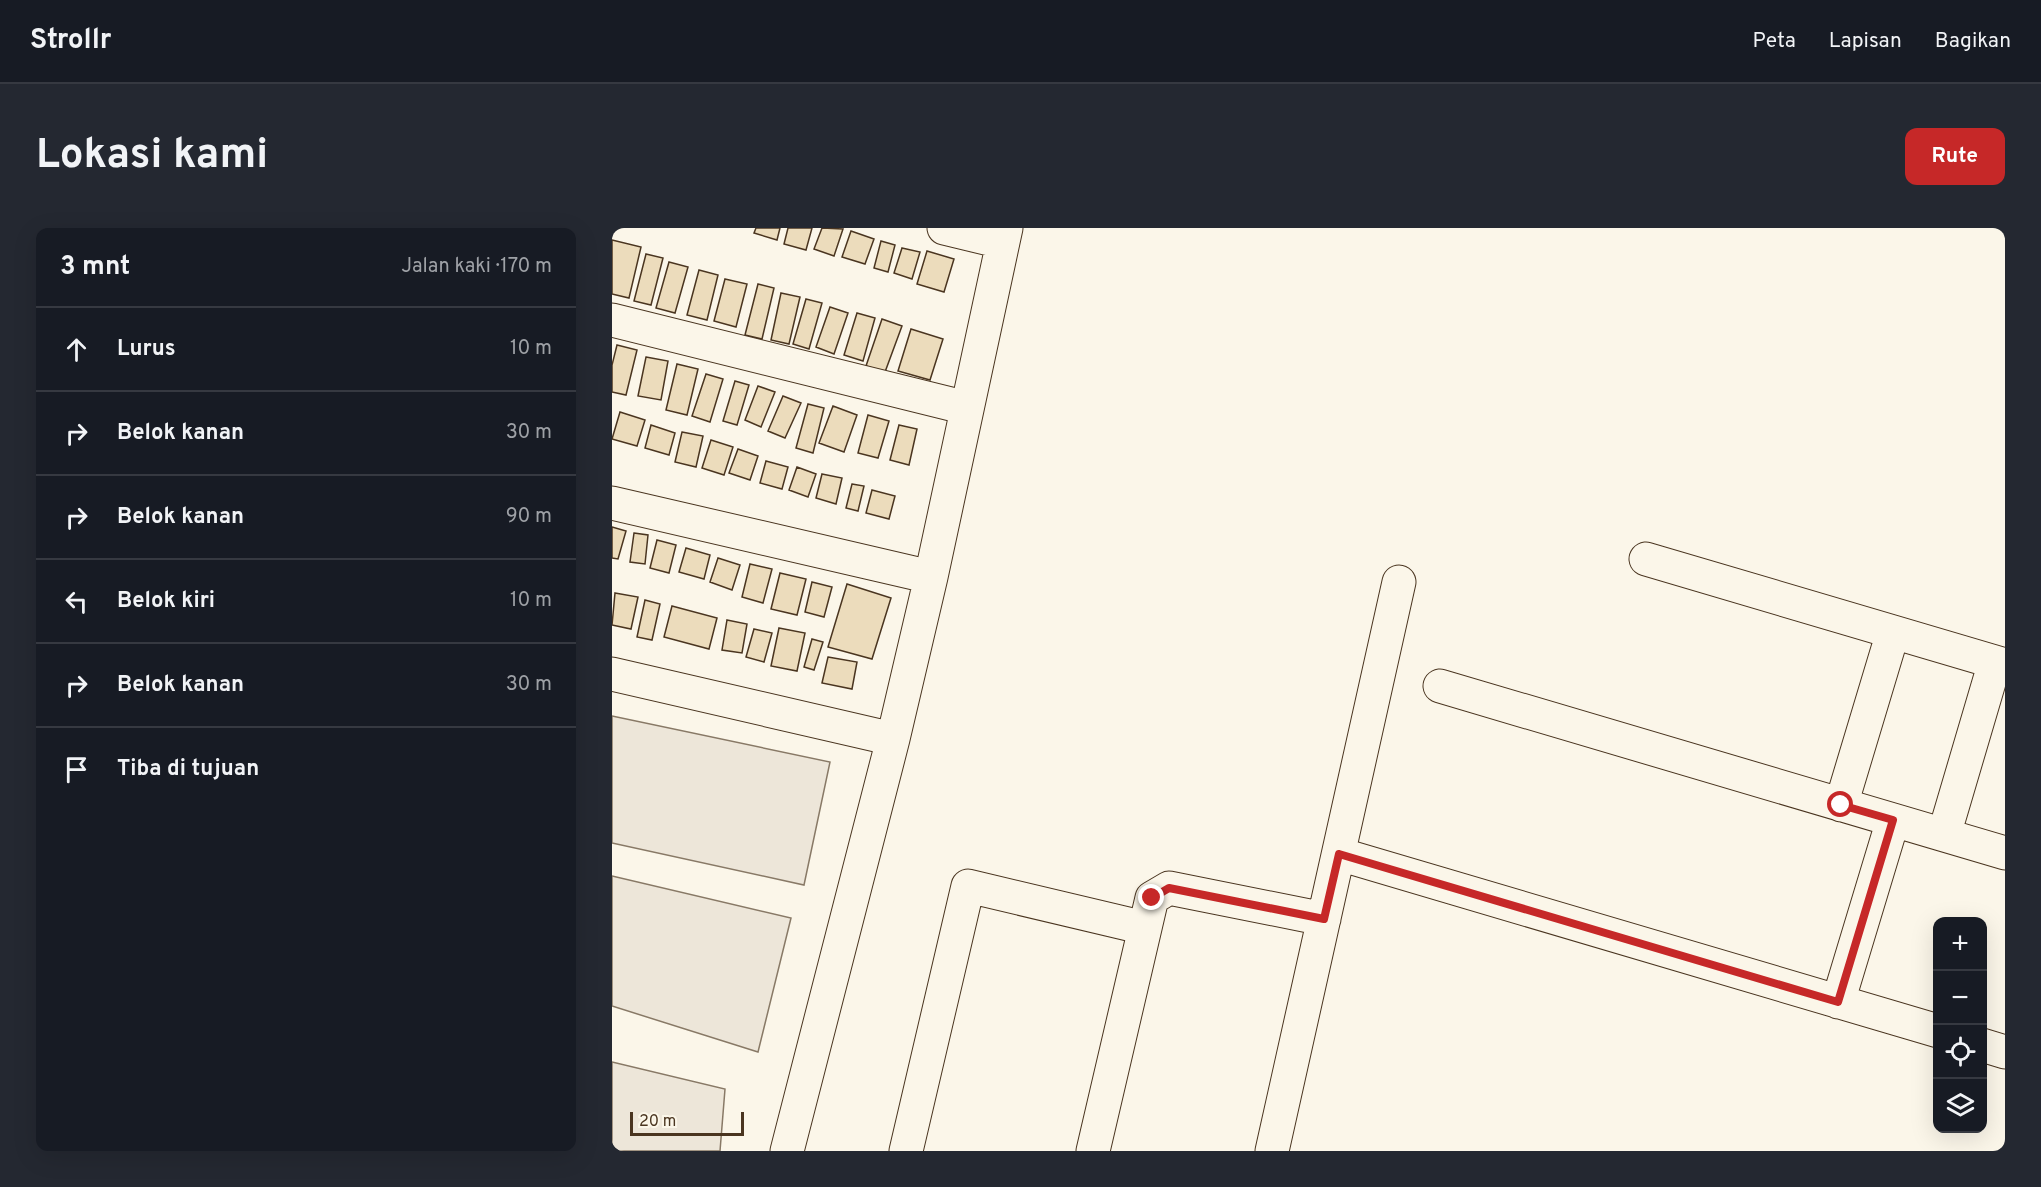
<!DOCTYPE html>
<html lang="id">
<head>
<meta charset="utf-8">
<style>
  :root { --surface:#171b24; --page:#242831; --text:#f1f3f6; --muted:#9ea1a6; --line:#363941; --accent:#c62828 }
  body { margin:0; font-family:Overpass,sans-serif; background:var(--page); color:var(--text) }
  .controls { position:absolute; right:18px; bottom:18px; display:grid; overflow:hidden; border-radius:12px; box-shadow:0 6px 24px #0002 }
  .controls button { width:54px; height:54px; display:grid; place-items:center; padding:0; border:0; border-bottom:2px solid var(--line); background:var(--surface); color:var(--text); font:30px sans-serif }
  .scale { position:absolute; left:18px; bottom:15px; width:114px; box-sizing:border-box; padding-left:6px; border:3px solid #4a3520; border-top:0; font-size:16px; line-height:21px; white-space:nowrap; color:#4a3520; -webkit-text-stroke:4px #fbf6e9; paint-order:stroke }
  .stop { position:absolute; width:18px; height:18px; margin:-14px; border:4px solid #c62828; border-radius:50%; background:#fff }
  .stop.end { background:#c62828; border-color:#fff; box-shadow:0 2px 6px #0008 }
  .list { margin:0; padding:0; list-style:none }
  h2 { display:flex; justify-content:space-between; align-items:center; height:78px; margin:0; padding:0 24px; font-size:26px }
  h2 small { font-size:20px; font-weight:400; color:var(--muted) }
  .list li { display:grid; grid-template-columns:39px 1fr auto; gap:18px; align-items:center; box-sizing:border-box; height:84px; padding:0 24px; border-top:2px solid var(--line) }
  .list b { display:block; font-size:22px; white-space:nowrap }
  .list em { font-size:20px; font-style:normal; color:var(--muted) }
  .icon { flex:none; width:33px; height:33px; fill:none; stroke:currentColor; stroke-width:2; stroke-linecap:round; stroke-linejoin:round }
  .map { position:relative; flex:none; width:1393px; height:923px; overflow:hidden; border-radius:12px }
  header { display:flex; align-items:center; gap:36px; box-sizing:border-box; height:84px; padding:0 30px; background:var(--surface); border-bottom:2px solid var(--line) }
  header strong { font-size:28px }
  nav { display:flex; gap:33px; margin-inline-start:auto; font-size:21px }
  .intro { display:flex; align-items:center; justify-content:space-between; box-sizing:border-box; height:144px; padding:0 36px }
  h1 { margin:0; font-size:42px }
  .button { padding:15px 27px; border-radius:12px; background:var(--accent); color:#fff; font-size:21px; font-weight:700 }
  main { display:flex; gap:36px; padding:0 36px }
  aside { flex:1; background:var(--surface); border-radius:12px; box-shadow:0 6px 24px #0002 }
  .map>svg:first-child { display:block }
  .green { fill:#ede6d9; stroke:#887966; stroke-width:1.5 }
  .building { fill:#ecdcbc; stroke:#4a3520; stroke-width:1.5 }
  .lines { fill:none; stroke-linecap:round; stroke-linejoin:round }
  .minor-casing { stroke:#4a3520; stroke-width:35 }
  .minor { stroke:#fbf6e9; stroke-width:33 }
  .route { stroke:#c62828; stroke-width:8 }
</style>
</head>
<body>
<header>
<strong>Strollr</strong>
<nav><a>Peta</a><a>Lapisan</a><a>Bagikan</a></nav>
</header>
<div class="intro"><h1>Lokasi kami</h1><a class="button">Rute</a></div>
<main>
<aside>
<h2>3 mnt<small>Jalan kaki · 170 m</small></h2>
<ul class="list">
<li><svg class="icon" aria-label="ahead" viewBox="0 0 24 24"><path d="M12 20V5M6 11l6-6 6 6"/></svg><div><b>Lurus</b></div><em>10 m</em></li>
<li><svg class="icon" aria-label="right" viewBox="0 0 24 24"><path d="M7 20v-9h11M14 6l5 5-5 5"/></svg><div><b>Belok kanan</b></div><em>30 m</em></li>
<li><svg class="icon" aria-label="right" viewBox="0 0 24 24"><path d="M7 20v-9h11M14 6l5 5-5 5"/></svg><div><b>Belok kanan</b></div><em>90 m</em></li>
<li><svg class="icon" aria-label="left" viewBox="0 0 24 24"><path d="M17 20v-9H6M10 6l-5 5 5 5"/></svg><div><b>Belok kiri</b></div><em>10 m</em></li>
<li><svg class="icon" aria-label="right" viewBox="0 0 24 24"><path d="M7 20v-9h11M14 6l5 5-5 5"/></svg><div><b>Belok kanan</b></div><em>30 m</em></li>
<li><svg class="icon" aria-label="arrive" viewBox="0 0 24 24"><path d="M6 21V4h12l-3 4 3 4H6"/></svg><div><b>Tiba di tujuan</b></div></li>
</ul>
</aside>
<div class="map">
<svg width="1393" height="923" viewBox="0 0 1393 923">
  <rect width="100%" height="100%" fill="#fbf6e9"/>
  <!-- green -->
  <path class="green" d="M 0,488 L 218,534 L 192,657 L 0,615 Z
    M 0,648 L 179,690 L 146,824 L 0,778 Z
    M 0,834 L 113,861 L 108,923 L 0,923 Z"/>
  <!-- building -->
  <path class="building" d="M 144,0 L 168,0 L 165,12 L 142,5 Z
    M 176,0 L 200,0 L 194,22 L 172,16 Z
    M 210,0 L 231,1 L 222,28 L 202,21 Z
    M 239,3 L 262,11 L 253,36 L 230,29 Z
    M 0,12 L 29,19 L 17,70 L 0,66 Z
    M 269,13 L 283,17 L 276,44 L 262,40 Z
    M 290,20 L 308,24 L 300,51 L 282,45 Z
    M 315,23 L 342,31 L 332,64 L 305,56 Z
    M 34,26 L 51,30 L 39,77 L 22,73 Z
    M 57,34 L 76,39 L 63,85 L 44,80 Z
    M 87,42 L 106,47 L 95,92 L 75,87 Z
    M 113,51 L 135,56 L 124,99 L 102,93 Z
    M 146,56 L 162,60 L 150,111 L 133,107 Z
    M 169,65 L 188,69 L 177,116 L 159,112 Z
    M 194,71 L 210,75 L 197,121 L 181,116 Z
    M 218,79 L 236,85 L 222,126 L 204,119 Z
    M 245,85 L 263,90 L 251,133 L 232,127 Z
    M 270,91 L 290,98 L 273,144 L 254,138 Z
    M 299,101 L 331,111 L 318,152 L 286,143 Z
    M 5,117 L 25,122 L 14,167 L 0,164 L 0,137 Z
    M 34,129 L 56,133 L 49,172 L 26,168 Z
    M 65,136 L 86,141 L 75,187 L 54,182 Z
    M 94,146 L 111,151 L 98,194 L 80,188 Z
    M 123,153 L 137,157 L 125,197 L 111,193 Z
    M 146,158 L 163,164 L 149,199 L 133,192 Z
    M 171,168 L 189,175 L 173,210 L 156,203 Z
    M 196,176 L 212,180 L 201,225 L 184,220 Z
    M 221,178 L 245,187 L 232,224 L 207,215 Z
    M 8,184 L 33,192 L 25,218 L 0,211 Z
    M 256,187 L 277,193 L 266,230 L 246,225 Z
    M 39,197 L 63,205 L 57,227 L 33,220 Z
    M 287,197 L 305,201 L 297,237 L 278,232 Z
    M 70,204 L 91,208 L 84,239 L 63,234 Z
    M 99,212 L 121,219 L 112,247 L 90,240 Z
    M 126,221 L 146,228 L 138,252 L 117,245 Z
    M 154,233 L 176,239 L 170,261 L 148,255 Z
    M 185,239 L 204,246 L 196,269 L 177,262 Z
    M 210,246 L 230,250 L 224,276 L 204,270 Z
    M 240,256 L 252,258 L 246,283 L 234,280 Z
    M 260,262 L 283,268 L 277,291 L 254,285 Z
    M 0,299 L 14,303 L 6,331 L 0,330 Z
    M 22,305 L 36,307 L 33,336 L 18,334 Z
    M 45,312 L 64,317 L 57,345 L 38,340 Z
    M 74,320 L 98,327 L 92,351 L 67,344 Z
    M 106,330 L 128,337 L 120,362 L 98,354 Z
    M 138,336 L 160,341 L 151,375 L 130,369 Z
    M 168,345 L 194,351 L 185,387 L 159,381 Z
    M 200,354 L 220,359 L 212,389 L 193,384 Z
    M 235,356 L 279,370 L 260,431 L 216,419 Z
    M 3,365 L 26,369 L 19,401 L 0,397 Z
    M 33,372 L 48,376 L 40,412 L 25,409 Z
    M 60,378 L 105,390 L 97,421 L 52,409 Z
    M 115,392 L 135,396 L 130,425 L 110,422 Z
    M 167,400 L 193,405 L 185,443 L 159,438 Z
    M 142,401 L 160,405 L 152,434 L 134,429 Z
    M 200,411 L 211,414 L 202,442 L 192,439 Z
    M 216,429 L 245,434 L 240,461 L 210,455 Z"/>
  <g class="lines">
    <!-- minor casing -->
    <g class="minor-casing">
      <path id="minor" d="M 332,0 L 390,14
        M 0,92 L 355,180
        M 0,275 L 319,349
        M 1034,331 L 1393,437
        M 0,446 L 281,511
        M 828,458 L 1393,625
        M 1229,577 L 1281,404
        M 1332,607 L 1383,434
        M 727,626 L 1326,803
        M 1226,774 L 1281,592
        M 1370,817 L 1393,824
        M 175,923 L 281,511 L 319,349 L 394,0
        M 294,923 L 356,658 L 533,700
        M 481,923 L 540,670 L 557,660 L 712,691
        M 660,923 L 787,354"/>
    </g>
    <!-- minor -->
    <use href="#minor" class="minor"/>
  </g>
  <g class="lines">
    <!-- route -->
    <path class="route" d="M 540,670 L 557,660 L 712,691 L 727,626 L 1226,774 L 1281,592 L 1229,577"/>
  </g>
</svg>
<div class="controls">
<button>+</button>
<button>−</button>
<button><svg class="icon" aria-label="locate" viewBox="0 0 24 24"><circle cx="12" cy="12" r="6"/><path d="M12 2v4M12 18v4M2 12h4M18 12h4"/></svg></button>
<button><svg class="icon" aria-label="layers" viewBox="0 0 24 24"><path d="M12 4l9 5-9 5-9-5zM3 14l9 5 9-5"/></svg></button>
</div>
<div class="scale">20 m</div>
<div class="stop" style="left:1229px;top:577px"></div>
<div class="stop end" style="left:540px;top:670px"></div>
</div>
</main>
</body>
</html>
